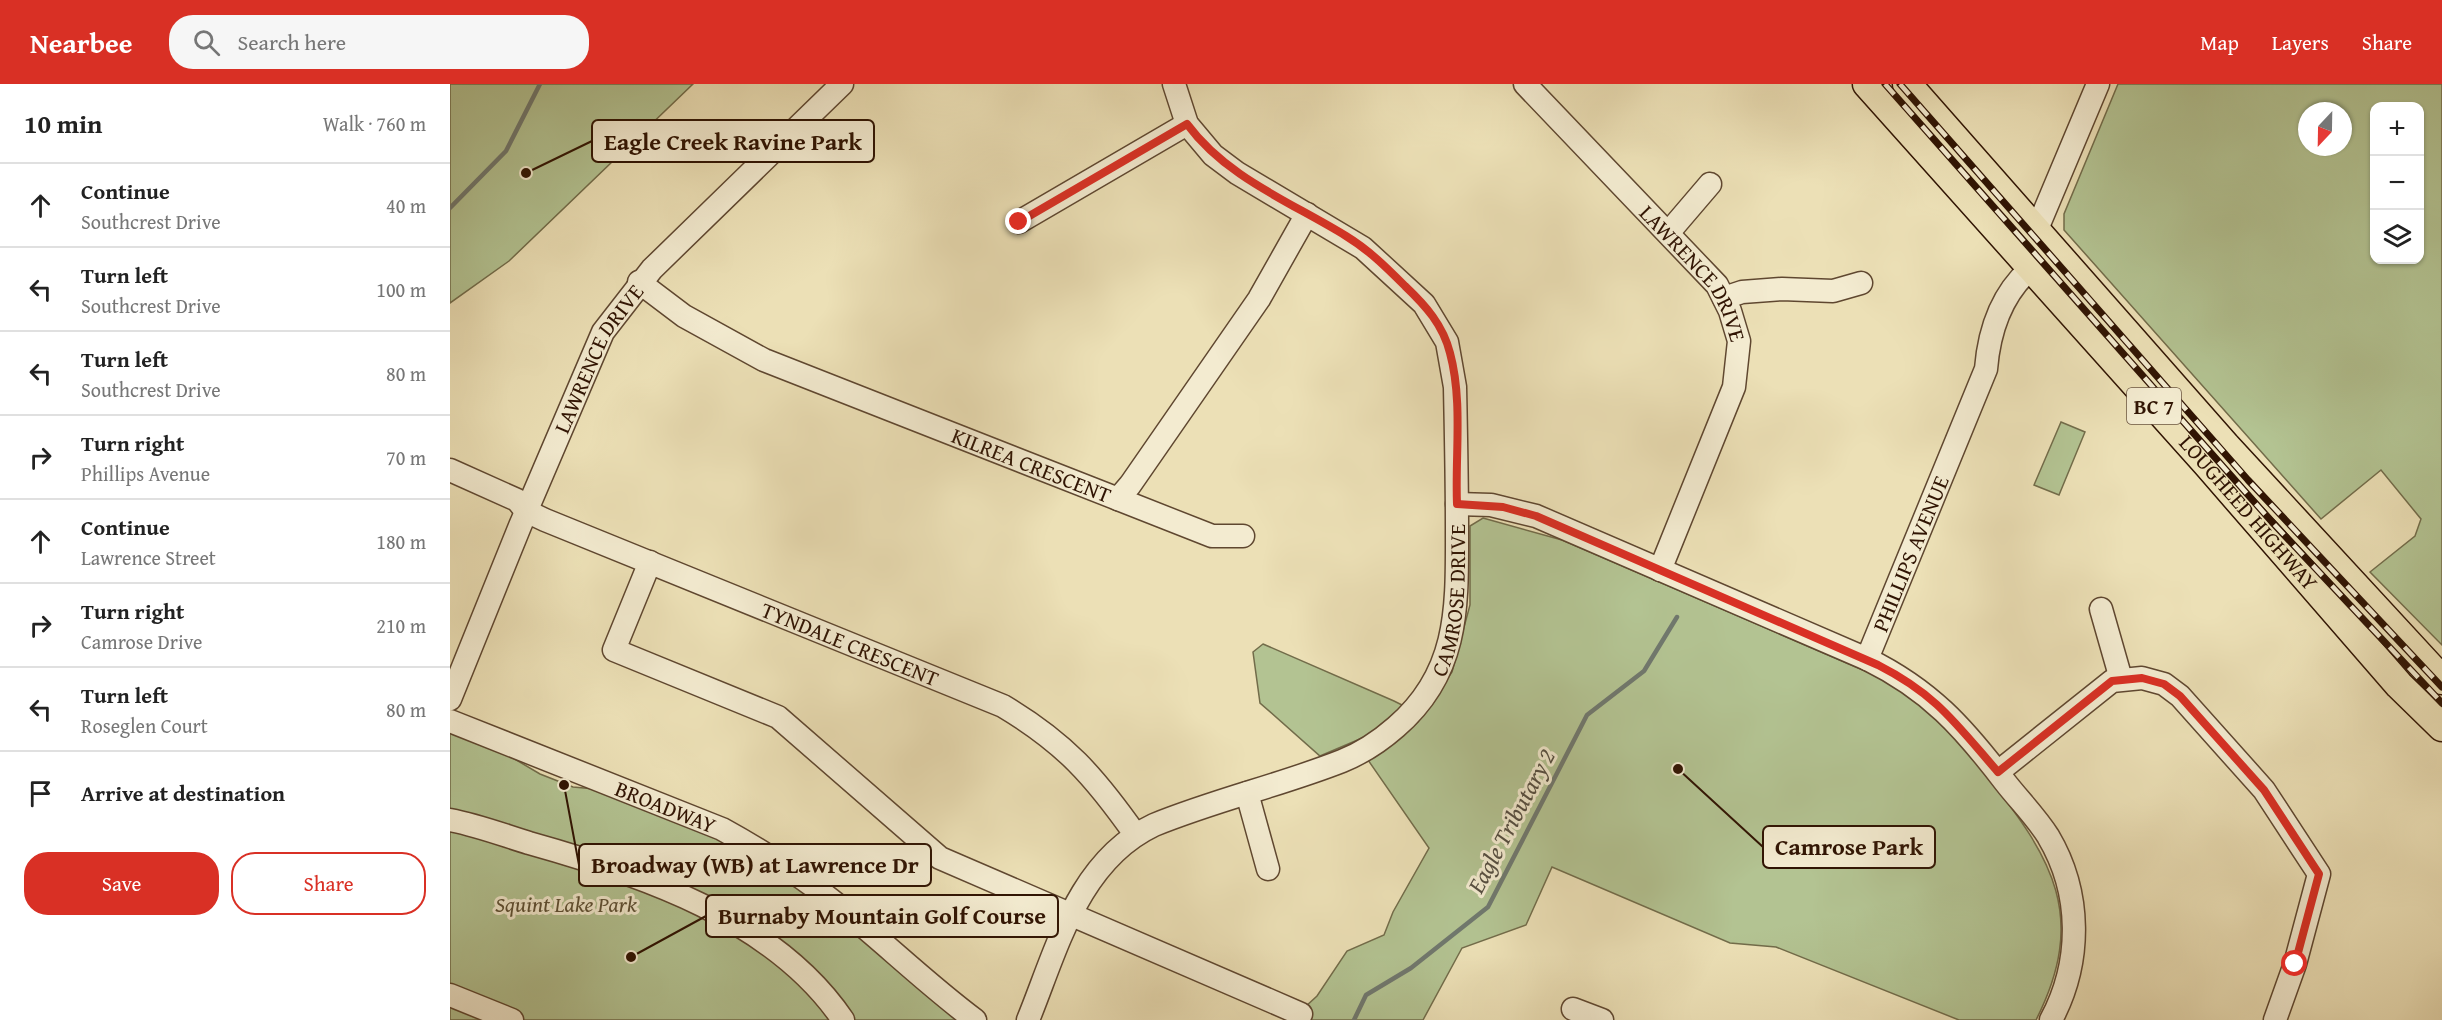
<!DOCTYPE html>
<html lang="en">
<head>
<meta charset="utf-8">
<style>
  :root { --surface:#fff; --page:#f6f6f6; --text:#222; --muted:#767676; --line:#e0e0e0; --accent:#d93025 }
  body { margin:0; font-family:"Gentium Book Plus",serif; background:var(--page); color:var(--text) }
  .controls { position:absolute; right:18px; top:18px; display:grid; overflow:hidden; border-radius:12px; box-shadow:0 2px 4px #0004 }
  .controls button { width:54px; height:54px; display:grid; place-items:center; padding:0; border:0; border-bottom:2px solid var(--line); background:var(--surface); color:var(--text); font:30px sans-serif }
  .compass { position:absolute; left:1848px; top:18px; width:54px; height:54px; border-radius:50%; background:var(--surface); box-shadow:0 2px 4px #0004; rotate:202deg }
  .stop { position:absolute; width:18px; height:18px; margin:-14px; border:4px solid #d93025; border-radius:50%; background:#fff }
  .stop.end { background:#d93025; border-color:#fff; box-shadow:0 2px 6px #0008 }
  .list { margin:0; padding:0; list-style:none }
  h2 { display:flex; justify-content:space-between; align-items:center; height:78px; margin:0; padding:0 24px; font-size:26px }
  h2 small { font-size:20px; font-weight:400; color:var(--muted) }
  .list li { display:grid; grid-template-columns:39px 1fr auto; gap:18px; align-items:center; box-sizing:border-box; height:84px; padding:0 24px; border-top:2px solid var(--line) }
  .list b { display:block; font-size:22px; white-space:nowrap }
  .list p { margin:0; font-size:20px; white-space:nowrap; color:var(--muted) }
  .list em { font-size:20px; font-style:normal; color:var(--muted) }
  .actions { display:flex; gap:12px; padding:18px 24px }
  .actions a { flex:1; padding:14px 0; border:2px solid var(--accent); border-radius:24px; text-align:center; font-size:21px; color:var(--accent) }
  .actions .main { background:var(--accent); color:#fff }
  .icon { flex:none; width:33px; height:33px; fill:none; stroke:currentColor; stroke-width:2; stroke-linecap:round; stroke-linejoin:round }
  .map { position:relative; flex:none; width:1992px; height:936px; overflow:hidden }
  header { display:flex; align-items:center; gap:36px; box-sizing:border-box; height:84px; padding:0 30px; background:var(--accent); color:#fff }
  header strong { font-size:28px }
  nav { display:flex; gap:33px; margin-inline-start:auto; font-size:21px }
  .search { width:420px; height:54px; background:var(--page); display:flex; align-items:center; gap:15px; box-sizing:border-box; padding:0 21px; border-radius:24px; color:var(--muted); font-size:22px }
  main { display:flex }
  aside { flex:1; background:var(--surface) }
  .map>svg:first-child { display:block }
  .green { fill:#b3c392; stroke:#726c4a; stroke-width:1.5; fill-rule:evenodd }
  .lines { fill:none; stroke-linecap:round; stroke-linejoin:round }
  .stream { stroke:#70786e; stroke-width:4.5 }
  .minor-casing { stroke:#5f4730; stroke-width:25 }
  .major-casing { stroke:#301403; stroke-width:31 }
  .minor { stroke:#f3ebd0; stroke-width:22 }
  .major { stroke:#ece0b6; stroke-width:28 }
  .rail-casing { stroke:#301403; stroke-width:7 }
  .rail { stroke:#f3ebd0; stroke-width:4.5; stroke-dasharray:14; stroke-linecap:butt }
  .route { stroke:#d93025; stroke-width:8 }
  .labels { text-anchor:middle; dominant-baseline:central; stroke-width:6; stroke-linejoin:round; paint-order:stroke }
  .shield { fill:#f3ebd0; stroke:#6a5440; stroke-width:1.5 }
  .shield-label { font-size:21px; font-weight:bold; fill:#301403 }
  .street-label { font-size:22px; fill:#301403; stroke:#f3ebd0 }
  .park-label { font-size:22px; font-style:italic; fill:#5e5135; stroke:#f3ebd0 }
  .water-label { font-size:24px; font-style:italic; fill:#554e41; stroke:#f3ebd0 }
  .leader { fill:none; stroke:#301403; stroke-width:2 }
  .callout-dot { fill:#301403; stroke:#f3ebd0; stroke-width:2 }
  .callout { fill:#f3ebd0; stroke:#301403; stroke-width:2 }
  .callout-label { font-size:24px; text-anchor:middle; font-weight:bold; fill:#301403 }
</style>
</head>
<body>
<header>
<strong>Nearbee</strong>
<div class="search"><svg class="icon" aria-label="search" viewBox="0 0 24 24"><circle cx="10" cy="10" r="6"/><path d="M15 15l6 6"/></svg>Search here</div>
<nav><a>Map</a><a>Layers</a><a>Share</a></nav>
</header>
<main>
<aside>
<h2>10 min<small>Walk · 760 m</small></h2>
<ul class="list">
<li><svg class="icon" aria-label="ahead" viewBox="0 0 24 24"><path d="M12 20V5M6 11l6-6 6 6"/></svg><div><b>Continue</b><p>Southcrest Drive</p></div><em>40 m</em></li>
<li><svg class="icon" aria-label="left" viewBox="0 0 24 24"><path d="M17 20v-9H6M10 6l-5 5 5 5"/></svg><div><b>Turn left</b><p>Southcrest Drive</p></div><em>100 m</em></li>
<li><svg class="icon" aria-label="left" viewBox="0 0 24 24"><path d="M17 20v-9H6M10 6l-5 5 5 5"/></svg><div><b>Turn left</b><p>Southcrest Drive</p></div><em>80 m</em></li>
<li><svg class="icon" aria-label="right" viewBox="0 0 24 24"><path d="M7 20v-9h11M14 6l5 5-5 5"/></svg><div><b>Turn right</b><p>Phillips Avenue</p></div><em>70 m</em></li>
<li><svg class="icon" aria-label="ahead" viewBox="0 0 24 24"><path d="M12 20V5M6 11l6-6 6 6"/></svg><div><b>Continue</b><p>Lawrence Street</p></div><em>180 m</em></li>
<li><svg class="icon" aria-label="right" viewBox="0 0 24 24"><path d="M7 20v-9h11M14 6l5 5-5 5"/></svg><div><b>Turn right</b><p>Camrose Drive</p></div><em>210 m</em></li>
<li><svg class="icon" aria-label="left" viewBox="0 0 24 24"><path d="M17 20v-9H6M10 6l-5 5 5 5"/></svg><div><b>Turn left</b><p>Roseglen Court</p></div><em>80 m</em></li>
<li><svg class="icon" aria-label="arrive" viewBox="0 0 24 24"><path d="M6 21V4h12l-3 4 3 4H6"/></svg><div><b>Arrive at destination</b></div></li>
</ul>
<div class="actions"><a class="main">Save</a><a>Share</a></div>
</aside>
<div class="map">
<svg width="1992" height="936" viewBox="0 0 1992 936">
  <rect width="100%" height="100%" fill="#ece0b6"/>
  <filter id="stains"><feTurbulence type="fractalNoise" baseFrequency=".00333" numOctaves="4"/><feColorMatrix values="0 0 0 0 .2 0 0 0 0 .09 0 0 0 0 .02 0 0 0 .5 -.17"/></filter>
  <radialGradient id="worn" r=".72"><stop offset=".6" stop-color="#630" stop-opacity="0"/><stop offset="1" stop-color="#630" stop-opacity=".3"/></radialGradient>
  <!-- green -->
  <path class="green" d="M 0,0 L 243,0 L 59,177 L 0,219 Z
    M 1668,0 L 1992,0 L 1992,561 L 1920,488 L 1965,452 L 1971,435 L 1931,386 L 1871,435 L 1614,146 L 1614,130 ZM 1924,22 L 1970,22 L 1970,176 L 1924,176 ZM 1857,27 L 1893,27 L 1893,63 L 1857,63 Z
    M 1611,338 L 1635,348 L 1609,411 L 1584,401 Z
    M 1033,434 L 1112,456 L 1422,590 C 1433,596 1445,600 1455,607 C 1487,630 1513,662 1537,692 C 1603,775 1638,833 1586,936 L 1509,936 L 1326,863 L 1280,859 L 1102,783 L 1076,841 L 1012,864 L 973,936 L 849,936 L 854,924 L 867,912 L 897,867 L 934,851 L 943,828 L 979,764 L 918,676 L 942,660 L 968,638 L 1002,588 L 1020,521 L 1020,442 Z
    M 813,560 L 944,617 L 954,622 L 917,652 L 870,672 L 810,619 L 803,568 Z
    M 0,647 L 51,667 L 90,690 L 123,703 L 145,705 L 264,752 L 299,771 L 355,807 L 508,936 L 0,936 Z"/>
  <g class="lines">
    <!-- stream -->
    <path class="stream" d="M 0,124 L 56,67 L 90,0
      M 904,936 L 916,911 L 961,884 L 1038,823 L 1137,631 L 1194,587 L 1227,533"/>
    <!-- minor casing -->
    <g class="minor-casing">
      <g id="minor">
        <path id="s1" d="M 1075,0 L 1267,201 L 1280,227 L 1289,257 L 1284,303 L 1210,486"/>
        <path d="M 569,138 L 737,40"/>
        <path d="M 1587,145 L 1648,0"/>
        <path d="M 1219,148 L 1260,100"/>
        <path id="s2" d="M 189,198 L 234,232 L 314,276 L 668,415 L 680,401 L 809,215 L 857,130"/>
        <path d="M 1274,214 L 1292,208 L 1332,205 L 1383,207 L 1411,199"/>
        <path id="s3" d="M 0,386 L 67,416 L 76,427 L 95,436 L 553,622 C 615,659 644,692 685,750"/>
        <path d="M 668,415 L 762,452 L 793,452"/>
        <path d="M 1007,420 L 1041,421 L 1086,432 L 1417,575 C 1480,606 1513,643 1555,698 C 1569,716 1586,733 1598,752 C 1632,809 1632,878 1601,936"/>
        <path d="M 200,478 L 164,566 L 328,633 L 490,774 L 851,930"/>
        <path d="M 1651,525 L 1671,595"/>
        <path id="s4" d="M 1417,575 L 1536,285 C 1539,248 1551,211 1580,185"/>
        <path id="s5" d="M 0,615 L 70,442 L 153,248 L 202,185 L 392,0"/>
        <path id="s6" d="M 0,637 L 272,745 C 310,766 346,788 380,815 C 430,854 474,898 525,936"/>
        <path d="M 1548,688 L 1662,597 L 1692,594 L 1714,600 L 1730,612 L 1814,706 L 1869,790 L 1845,880 L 1825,936"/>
        <path d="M 797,709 L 818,785"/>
        <path d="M 0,736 C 27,741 53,751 79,759 C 190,790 325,835 393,936"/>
        <path d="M 0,911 L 62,936"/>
        <path d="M 1123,925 L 1152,936"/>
        <path id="s7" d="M 578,936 C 607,865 628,777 704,741 C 765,716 831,701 892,677 C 912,669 930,657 946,643 C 1010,588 1007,522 1007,444 C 1007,397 1006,350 1005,303 L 997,258 L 974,220 L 913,164 L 787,89 L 763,71 L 737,40 L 724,0"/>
      </g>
    </g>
    <!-- major casing -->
    <g class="major-casing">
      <g id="major">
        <path id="s8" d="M 1417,0 L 1757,380 L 1949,601 L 1992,643"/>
        <path d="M 1457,0 L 1776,362 L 1992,596"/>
      </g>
    </g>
    <!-- minor -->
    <use href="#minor" class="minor"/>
    <!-- major -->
    <use href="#major" class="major"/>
    <!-- rail casing -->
    <g class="rail-casing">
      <path id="rail" d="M 1435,0 L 1822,438 L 1992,619
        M 1450,0 L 1798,396 L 1992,603"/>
    </g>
    <!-- rail -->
    <use href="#rail" class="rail"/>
  </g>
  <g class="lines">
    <!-- route -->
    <path class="route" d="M 569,138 L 737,40 C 777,94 841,118 896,152 C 919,166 937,184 955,202 C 976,222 993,241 1000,269 C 1013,317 1005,371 1007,420 L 1053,423 L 1086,432 L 1428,581 C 1487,611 1506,640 1548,688 L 1662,597 L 1692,594 L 1714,600 L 1730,612 L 1814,706 L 1869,790 L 1845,880"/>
  </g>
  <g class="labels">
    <!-- shield labels -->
    <rect class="shield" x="1677" y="304" width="54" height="36" rx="4.5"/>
    <g class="shield-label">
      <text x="1704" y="322">BC 7</text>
    </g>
    <!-- street labels -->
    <g class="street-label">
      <text stroke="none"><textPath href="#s1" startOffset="255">LAWRENCE DRIVE</textPath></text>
      <text stroke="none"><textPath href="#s5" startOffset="372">LAWRENCE DRIVE</textPath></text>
      <text stroke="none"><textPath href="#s2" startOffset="435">KILREA CRESCENT</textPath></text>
      <text stroke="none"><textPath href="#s8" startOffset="574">LOUGHEED HIGHWAY</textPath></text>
      <text stroke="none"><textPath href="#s4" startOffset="114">PHILLIPS AVENUE</textPath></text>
      <text stroke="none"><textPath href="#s7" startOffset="645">CAMROSE DRIVE</textPath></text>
      <text stroke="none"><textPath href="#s3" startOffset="438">TYNDALE CRESCENT</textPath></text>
      <text stroke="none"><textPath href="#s6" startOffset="232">BROADWAY</textPath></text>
    </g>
    <!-- park labels -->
    <g class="park-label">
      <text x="116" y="820">Squint Lake Park</text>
    </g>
    <!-- water labels -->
    <g class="water-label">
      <text transform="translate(1061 737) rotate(-62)">Eagle Tributary 2</text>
    </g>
  </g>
  <!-- callouts -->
  <path class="leader" d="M76 89L142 57M1228 685L1313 763M114 701L129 781M181 873L256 832"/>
  <g class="callout-dot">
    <circle cx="76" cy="89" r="6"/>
    <circle cx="1228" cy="685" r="6"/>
    <circle cx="114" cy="701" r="6"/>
    <circle cx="181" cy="873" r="6"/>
  </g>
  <g class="callout">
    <rect x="142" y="36" width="282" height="42" rx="6"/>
    <rect x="1313" y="742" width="172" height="42" rx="6"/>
    <rect x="129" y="760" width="352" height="42" rx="6"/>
    <rect x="256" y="811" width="352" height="42" rx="6"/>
  </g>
  <g class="callout-label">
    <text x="283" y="66">Eagle Creek Ravine Park</text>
    <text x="1399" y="771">Camrose Park</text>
    <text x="305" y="789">Broadway (WB) at Lawrence Dr</text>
    <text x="432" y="840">Burnaby Mountain Golf Course</text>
  </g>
  <rect width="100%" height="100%" filter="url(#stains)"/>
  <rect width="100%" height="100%" fill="url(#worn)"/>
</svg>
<div class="controls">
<button>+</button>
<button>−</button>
<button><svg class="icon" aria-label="layers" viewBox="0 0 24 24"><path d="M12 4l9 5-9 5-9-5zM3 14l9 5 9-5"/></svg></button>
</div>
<svg class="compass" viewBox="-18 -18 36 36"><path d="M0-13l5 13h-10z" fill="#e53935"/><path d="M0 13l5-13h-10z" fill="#767676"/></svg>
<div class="stop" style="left:1845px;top:880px"></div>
<div class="stop end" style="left:569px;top:138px"></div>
</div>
</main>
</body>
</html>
